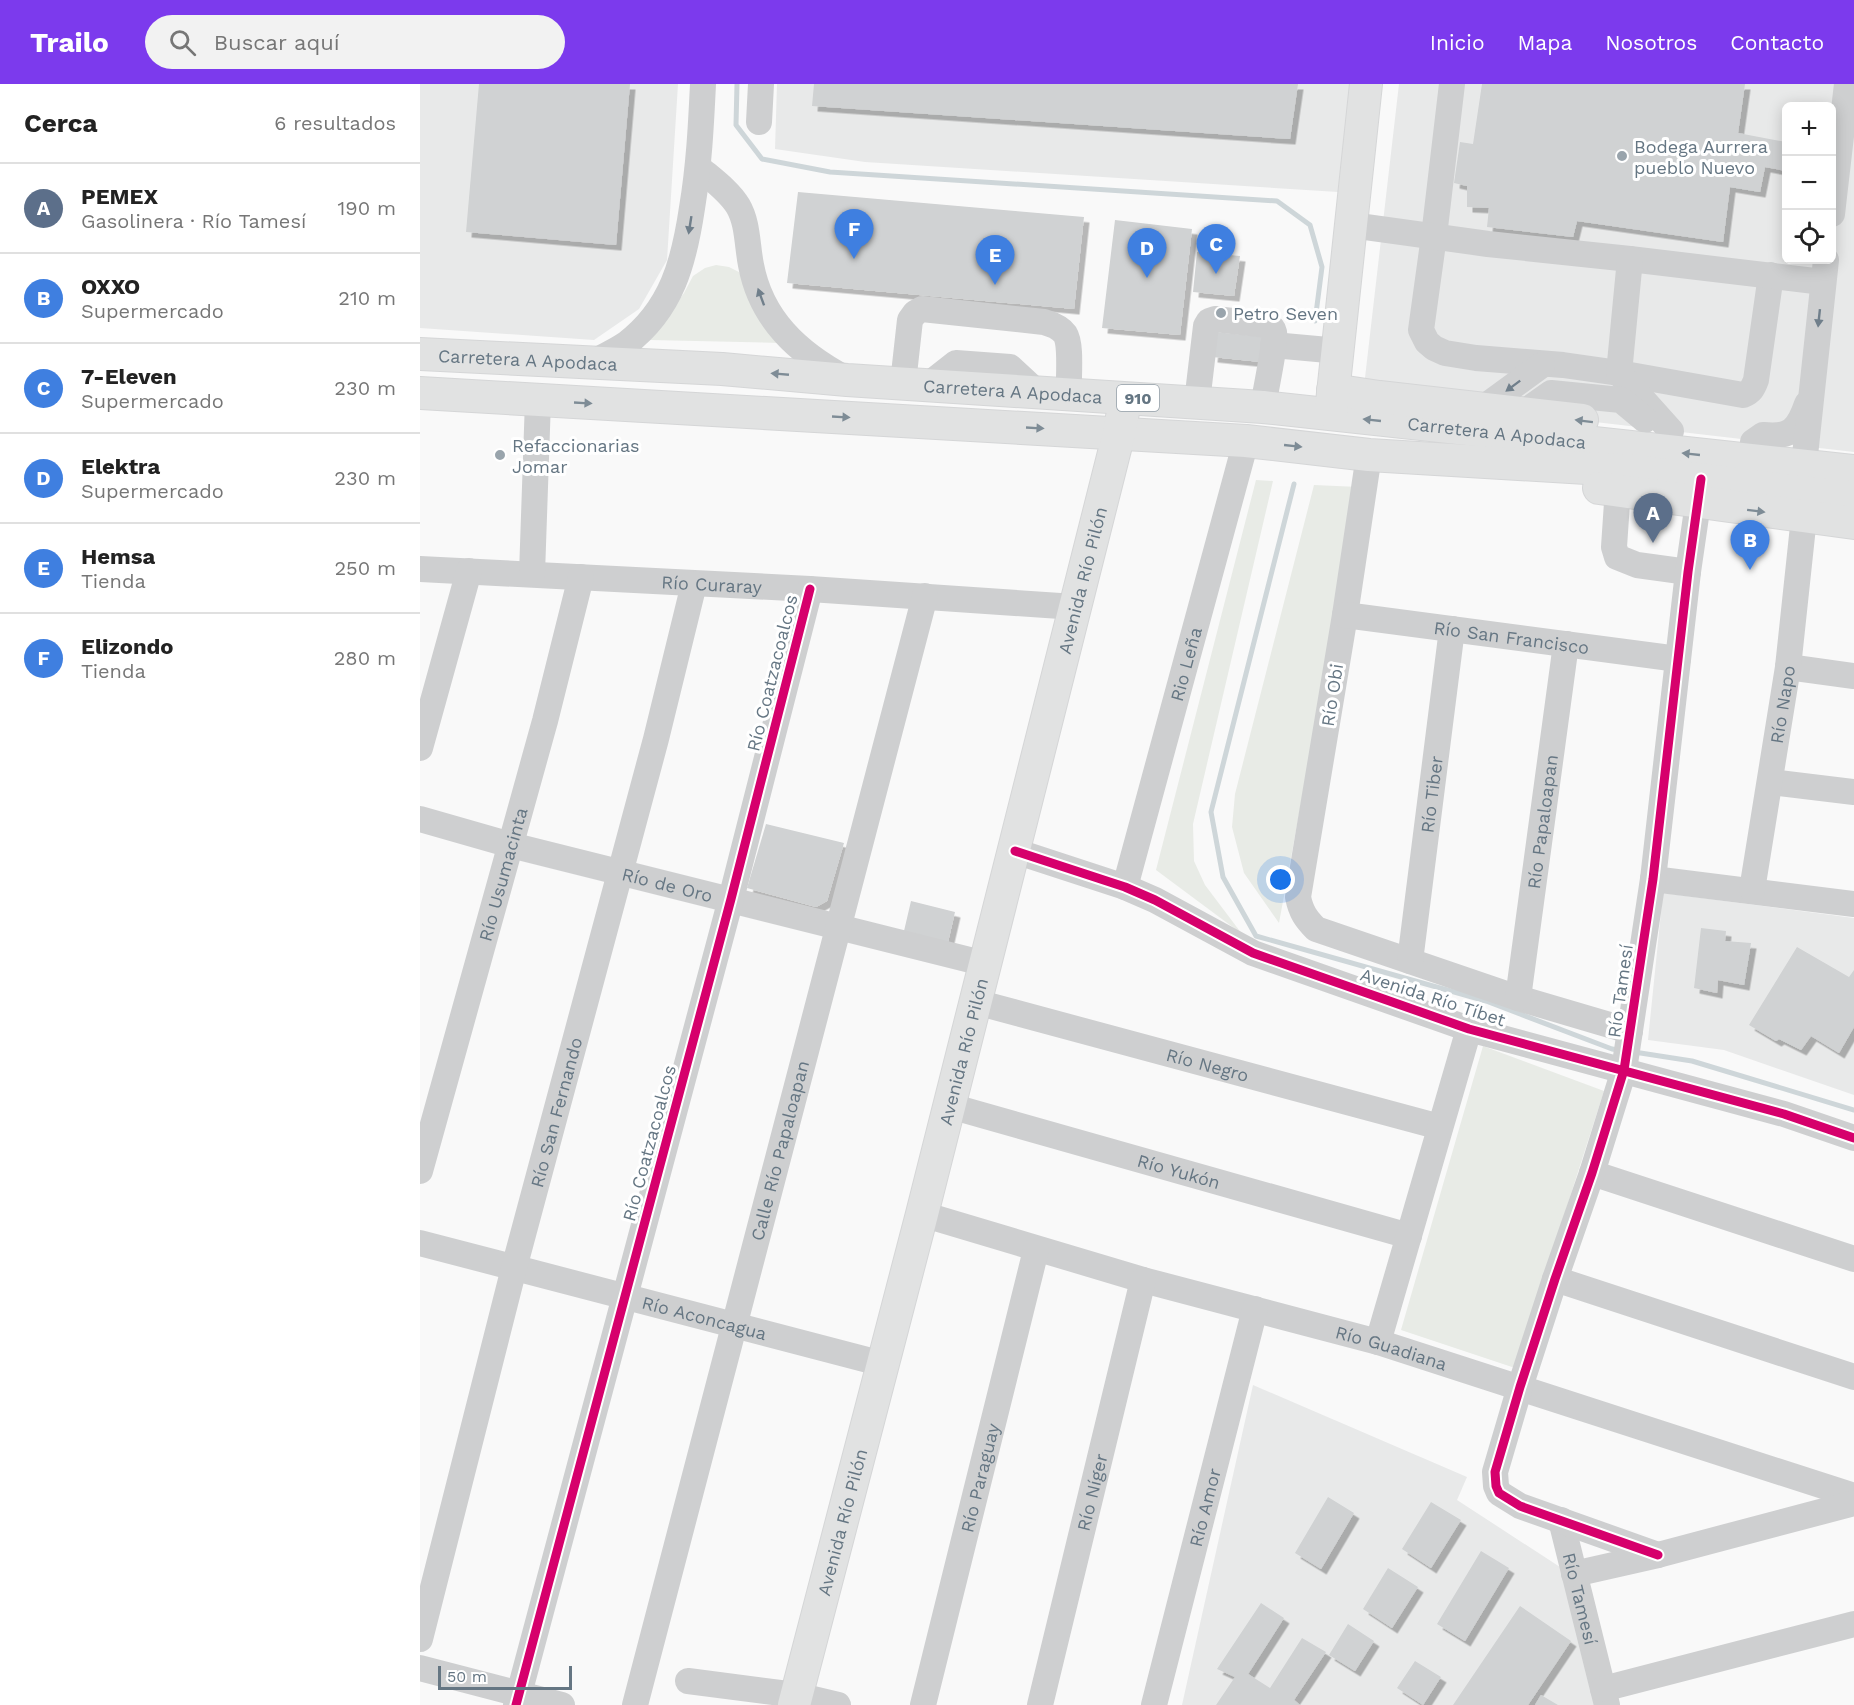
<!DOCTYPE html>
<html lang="es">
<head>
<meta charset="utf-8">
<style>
  :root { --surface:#fff; --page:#f2f2f2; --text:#222; --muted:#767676; --line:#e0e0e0; --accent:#7c3aed }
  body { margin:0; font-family:"Work Sans",sans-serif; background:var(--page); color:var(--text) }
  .controls { position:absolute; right:18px; top:18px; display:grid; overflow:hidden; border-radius:9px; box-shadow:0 3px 15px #0003 }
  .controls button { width:54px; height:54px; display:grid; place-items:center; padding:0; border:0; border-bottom:2px solid var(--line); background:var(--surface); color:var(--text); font:30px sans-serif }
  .scale { position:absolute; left:18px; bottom:15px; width:134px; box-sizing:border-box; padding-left:6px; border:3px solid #657683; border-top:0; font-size:16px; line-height:21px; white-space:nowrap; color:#657683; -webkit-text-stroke:4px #fff; paint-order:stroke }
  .you { position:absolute; left:861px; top:796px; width:21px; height:21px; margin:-15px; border:4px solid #fff; border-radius:50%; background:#1a73e8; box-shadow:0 0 0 9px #1a73e833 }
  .badge { display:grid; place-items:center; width:39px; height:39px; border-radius:50%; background:var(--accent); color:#fff; font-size:20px; font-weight:700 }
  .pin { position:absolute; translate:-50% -50px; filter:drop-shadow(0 2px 3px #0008) }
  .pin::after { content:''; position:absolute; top:32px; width:21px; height:18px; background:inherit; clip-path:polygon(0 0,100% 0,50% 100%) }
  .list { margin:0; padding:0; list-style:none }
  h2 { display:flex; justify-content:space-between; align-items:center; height:78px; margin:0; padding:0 24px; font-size:26px }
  h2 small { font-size:20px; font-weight:400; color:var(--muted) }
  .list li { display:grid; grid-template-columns:39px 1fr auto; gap:18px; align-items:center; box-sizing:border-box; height:90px; padding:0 24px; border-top:2px solid var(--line) }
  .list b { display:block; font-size:22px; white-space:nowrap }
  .list p { margin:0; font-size:20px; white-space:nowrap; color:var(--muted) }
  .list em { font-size:20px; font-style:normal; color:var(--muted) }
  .icon { flex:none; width:33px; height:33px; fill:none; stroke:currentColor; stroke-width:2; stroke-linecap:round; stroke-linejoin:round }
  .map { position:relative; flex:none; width:1434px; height:1621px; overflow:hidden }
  header { display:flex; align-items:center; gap:36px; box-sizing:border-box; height:84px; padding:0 30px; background:var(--accent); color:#fff }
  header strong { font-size:28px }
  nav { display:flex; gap:33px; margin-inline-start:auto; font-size:21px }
  .search { width:420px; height:54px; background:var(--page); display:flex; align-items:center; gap:15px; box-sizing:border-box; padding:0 21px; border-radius:33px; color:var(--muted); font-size:22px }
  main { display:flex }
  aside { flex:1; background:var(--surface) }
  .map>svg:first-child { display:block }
  .built { fill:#e8e9e9; fill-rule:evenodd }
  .green { fill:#e8ebe6 }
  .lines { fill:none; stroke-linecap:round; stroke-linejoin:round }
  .stream { stroke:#ced6d9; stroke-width:5 }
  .building { fill:#d0d2d3; filter:url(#shadow) }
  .major-casing { stroke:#d5d6d7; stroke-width:34 }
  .minor { stroke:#cecfd0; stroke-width:26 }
  .major { stroke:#e1e2e2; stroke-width:32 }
  .cycleway-casing { stroke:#fff; stroke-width:13 }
  .cycleway { stroke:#d6006c; stroke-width:9 }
  .oneway { fill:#707f8b }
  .oneway2 { fill:#7e8c96 }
  .poi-dot { fill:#99a4ac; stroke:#fff; stroke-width:2 }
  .labels { text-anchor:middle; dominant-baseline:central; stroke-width:6; stroke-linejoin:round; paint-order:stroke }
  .shield { fill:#fff; stroke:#939fa8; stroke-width:1.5 }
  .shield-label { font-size:16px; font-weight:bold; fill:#657683 }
  .poi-label { font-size:18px; fill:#657683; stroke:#fff; text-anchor:start }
  .street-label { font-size:18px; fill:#657683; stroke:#fff }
</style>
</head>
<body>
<header>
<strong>Trailo</strong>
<div class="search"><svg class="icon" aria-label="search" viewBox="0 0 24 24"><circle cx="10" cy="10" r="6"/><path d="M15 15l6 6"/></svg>Buscar aquí</div>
<nav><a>Inicio</a><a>Mapa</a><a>Nosotros</a><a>Contacto</a></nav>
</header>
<main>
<aside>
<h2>Cerca<small>6 resultados</small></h2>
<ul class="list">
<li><span class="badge" style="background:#5c6f8a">A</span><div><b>PEMEX</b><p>Gasolinera · Río Tamesí</p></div><em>190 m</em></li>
<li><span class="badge" style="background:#3f7fe0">B</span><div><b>OXXO</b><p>Supermercado</p></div><em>210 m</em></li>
<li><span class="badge" style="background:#3f7fe0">C</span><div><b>7-Eleven</b><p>Supermercado</p></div><em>230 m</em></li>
<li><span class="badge" style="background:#3f7fe0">D</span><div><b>Elektra</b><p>Supermercado</p></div><em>230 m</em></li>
<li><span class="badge" style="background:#3f7fe0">E</span><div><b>Hemsa</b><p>Tienda</p></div><em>250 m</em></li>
<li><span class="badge" style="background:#3f7fe0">F</span><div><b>Elizondo</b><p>Tienda</p></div><em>280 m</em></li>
</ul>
</aside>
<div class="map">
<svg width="1434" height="1621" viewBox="0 0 1434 1621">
  <defs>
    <filter id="shadow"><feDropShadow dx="5.5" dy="5.5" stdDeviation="0" flood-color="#0004"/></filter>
  </defs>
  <rect width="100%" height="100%" fill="#f9f9f9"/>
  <!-- built -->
  <path class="built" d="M 0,0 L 258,0 L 247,176 L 219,225 L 174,256 L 0,244 Z
    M 357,0 L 930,0 L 918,108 L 445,78 L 355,65 Z
    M 979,0 L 1434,0 L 1434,368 L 943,311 ZM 1366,22 L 1412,22 L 1412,176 L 1366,176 Z
    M 1243,809 L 1434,834 L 1434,1011 L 1304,966 L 1228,956 Z
    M 833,1301 L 1047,1393 L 1037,1416 L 1140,1483 L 1177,1621 L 762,1621 Z"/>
  <!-- green -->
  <path class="green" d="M 296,181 L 309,183 L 319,188 L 361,259 L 230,256 L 264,209 L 273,192 L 285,184 Z
    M 836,396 L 853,397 L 773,740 L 774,777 L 785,801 L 822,850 L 736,786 Z
    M 894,401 L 939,403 L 859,839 L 824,789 L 812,743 L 815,710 Z
    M 1063,962 L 1184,1007 L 1095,1284 L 981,1246 Z"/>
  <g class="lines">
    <!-- stream -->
    <path class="stream" d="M 317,0 L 316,41 L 342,75 L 410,88 L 857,117 L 890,141 L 902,183 L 895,237
      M 874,400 L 791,728 L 803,793 L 836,852 L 1066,917 L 1192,965 L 1199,966
      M 1214,968 L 1272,977 L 1434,1026"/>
  </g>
  <!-- building -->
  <path class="building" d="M 59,0 L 210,0 L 196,161 L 46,148 Z
    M 394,0 L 878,0 L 870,55 L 392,22 Z
    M 1062,0 L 1325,0 L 1318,49 L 1366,58 L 1366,87 L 1345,83 L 1340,108 L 1310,103 L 1303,158 L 1157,137 L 1153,153 L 1067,143 L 1069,124 L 1047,123 L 1047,102 L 1034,99 L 1040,58 L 1053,60 Z
    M 378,108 L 664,133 L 654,225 L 367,199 Z
    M 695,136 L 772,145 L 760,251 L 682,244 Z
    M 777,168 L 820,172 L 814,212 L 773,208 Z
    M 795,248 L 844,253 L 841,278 L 792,273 Z
    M 346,740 L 424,759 L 407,817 L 396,823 L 327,804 Z
    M 491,817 L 535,828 L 528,858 L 484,847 Z
    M 1281,844 L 1306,847 L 1305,857 L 1331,859 L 1324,901 L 1298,896 L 1297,909 L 1274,904 Z
    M 1377,863 L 1429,893 L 1434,886 L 1434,943 L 1419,969 L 1391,952 L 1381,966 L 1359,955 L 1356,957 L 1329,941 Z
    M 908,1413 L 934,1429 L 901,1485 L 875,1469 Z
    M 1011,1418 L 1041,1436 L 1011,1484 L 982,1465 Z
    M 1061,1467 L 1089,1484 L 1045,1557 L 1017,1540 Z
    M 968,1484 L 998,1503 L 972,1544 L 943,1525 Z
    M 841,1519 L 864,1534 L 828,1590 L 850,1604 L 882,1554 L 906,1568 L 874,1616 L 880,1621 L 796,1621 L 815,1593 L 797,1585 Z
    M 1100,1522 L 1151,1557 L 1108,1621 L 1033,1621 Z
    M 928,1540 L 954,1557 L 935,1587 L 909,1571 Z
    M 995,1577 L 1021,1593 L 1003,1621 L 977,1604 Z
    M 1121,1611 L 1138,1621 L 1115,1621 Z"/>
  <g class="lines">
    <!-- major casing -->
    <g class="major-casing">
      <g id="major">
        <path id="s19" d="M 0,270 L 302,285 L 427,296 L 843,323 L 1434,387"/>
        <path d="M 913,306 L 959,313 L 1162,336"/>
        <path d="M 0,309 L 826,357 L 949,371 L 1216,387 L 1381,408 L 1434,413"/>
        <path d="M 911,328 L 946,0"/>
        <path d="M 1179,404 L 1434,439"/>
        <path id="s20" d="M 374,1621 L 502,1130 L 699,349 L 703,328"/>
      </g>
    </g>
    <!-- minor -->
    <g class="minor">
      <path d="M 1032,0 L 1014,152 L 1001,246 L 1007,258 L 1014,264 L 1025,269 L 1056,274 L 1143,281 L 1199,289 L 1323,311 C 1331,308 1333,304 1336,296 L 1351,191"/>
      <path d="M 339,38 L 341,0"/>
      <path d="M 278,83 C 292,95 309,107 318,122 C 328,139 327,161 331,181 C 341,235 378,269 425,294"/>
      <path d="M 1412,130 L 1427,0"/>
      <path d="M 931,141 L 1068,160 L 1210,175 L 1403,198"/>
      <path d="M 1210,175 L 1199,289 L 1251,347"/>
      <path d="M 853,261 L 919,267"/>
      <path d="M 174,278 C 184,272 196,267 206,260 C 252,225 264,178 272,124 C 279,82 281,42 283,0"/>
      <path d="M 483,299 L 490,236 L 495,229 L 502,225 L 624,238 C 631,240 640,243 645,250 C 652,261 648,295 649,310"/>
      <path d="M 508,301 L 536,279 L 590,283 L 617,308"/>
      <path d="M 777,318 L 786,242 L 789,237 L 795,235 L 847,241 C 851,243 853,243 854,248 C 856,260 845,308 843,323"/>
      <path d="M 1063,324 L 1122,281"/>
      <path d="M 1103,329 L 1131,309 L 1201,316 L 1225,336"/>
      <path d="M 1333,358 L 1343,351 C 1370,354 1378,346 1387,320"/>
      <path d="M 949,371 L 925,531 L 878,813 C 881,828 886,835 896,845 L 1098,914 L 1210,947"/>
      <path d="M 1199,389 L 1194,463 L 1197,473 L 1217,481 L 1268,488"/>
      <path d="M 1382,399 L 1406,176"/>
      <path id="s1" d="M 0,485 L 390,505 L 655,523"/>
      <path d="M 112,490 L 118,316"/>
      <path id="s2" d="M 925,531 L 1258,575"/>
      <path d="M 1368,583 L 1434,592"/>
      <path d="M 0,664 L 49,487"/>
      <path d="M 1351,698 L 1434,708"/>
      <path id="s3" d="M 0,735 L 91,761 L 566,880"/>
      <path d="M 595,767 L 705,803 L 735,816 L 833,869 L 1049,945 L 1364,1030 L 1434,1054"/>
      <path d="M 1233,795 L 1434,820"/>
      <path id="s4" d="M 705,803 L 826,357"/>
      <path id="s5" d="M 1332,806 L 1368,583 L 1384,433"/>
      <path id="s6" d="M 990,877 L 1032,545"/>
      <path id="s7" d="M 1098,914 L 1146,560"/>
      <path id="s8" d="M 556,918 L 1020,1043"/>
      <path id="s9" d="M 530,1022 L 989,1152"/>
      <path id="s10" d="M 0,1087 L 125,637 L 161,493"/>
      <path d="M 1172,1089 L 1434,1175"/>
      <path id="s11" d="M 502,1130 L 723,1196 L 958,1258 L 1434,1412"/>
      <path id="s12" d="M 0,1159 L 463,1280"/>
      <path d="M 1135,1195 L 1434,1293"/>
      <path d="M 958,1258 L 1049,945"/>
      <path id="s13" d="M 1141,1436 L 1187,1621"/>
      <path d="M 1238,1471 L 1100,1422 L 1079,1409 L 1076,1402 L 1075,1388 L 1100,1303 L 1135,1195 L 1172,1089 L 1204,986 L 1233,795 L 1268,488 L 1281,398"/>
      <path d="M 1154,1490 L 1238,1471 L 1434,1419"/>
      <path id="s14" d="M 0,1555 L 94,1184 L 236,655 L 274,500"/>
      <path d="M 0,1584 L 142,1621"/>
      <path d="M 268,1597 L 376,1611 L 418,1621"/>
      <path d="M 1183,1605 L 1434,1540"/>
      <path d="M 96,1621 L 311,815 L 390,505"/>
      <path id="s15" d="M 215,1621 C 313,1252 405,881 505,512"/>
      <path id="s16" d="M 503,1621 L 616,1166"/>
      <path id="s17" d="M 620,1621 L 723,1196"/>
      <path id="s18" d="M 734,1621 L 835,1225"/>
    </g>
    <!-- major -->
    <use href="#major" class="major"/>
    <!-- cycleway casing -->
    <g class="cycleway-casing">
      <path id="cycleway" d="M 595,767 L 705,803 L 735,816 L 833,869 L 1049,945 L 1364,1030 L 1434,1054
        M 1238,1471 L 1100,1422 L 1079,1409 L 1076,1402 L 1075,1388 L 1100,1303 L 1135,1195 L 1172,1089 L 1204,986 L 1233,795 L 1268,488 L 1281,395
        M 96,1621 L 311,815 L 390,505"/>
    </g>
    <!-- cycleway -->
    <use href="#cycleway" class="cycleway"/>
  </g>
  <!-- one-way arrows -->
  <defs><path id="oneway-solid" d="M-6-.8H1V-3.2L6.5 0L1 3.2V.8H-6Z" transform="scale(1.5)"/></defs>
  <g class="oneway">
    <use href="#oneway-solid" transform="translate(270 141) rotate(99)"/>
    <use href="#oneway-solid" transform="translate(341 213) rotate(-110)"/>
    <use href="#oneway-solid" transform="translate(1399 234) rotate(96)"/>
    <use href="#oneway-solid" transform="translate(1093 302) rotate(143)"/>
  </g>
  <g class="oneway2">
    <use href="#oneway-solid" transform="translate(360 290) rotate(-175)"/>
    <use href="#oneway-solid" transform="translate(163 319) rotate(3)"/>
    <use href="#oneway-solid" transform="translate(421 333) rotate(3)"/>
    <use href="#oneway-solid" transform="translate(952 336) rotate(-174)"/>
    <use href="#oneway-solid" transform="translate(1164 337) rotate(-173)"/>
    <use href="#oneway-solid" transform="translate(615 344) rotate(3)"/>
    <use href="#oneway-solid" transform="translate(873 362) rotate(6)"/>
    <use href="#oneway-solid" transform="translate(1271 370) rotate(-174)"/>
    <use href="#oneway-solid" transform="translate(1336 427) rotate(7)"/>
  </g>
  <!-- markers -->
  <g class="poi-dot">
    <circle cx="1202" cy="72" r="6"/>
    <circle cx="801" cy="229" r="6"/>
    <circle cx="80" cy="371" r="6"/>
  </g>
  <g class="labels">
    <!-- shield labels -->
    <rect class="shield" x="697" y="301" width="42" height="26" rx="4.5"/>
    <g class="shield-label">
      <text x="718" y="314">910</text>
    </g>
    <!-- poi labels -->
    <g class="poi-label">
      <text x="1214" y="62">Bodega Aurrera<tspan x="1214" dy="21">pueblo Nuevo</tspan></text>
      <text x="813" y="229">Petro Seven</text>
      <text x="92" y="361">Refaccionarias<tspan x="92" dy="21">Jomar</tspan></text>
    </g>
    <!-- street labels -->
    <g class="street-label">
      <text stroke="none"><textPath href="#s19" startOffset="108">Carretera A Apodaca</textPath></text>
      <text stroke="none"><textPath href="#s19" startOffset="594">Carretera A Apodaca</textPath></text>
      <text stroke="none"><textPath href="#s19" startOffset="1080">Carretera A Apodaca</textPath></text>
      <text stroke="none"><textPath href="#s20" startOffset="1161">Avenida Río Pilón</textPath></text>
      <text stroke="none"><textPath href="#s1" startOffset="292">Río Curaray</textPath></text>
      <text stroke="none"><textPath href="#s2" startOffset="168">Río San Francisco</textPath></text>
      <text stroke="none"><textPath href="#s4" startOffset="231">Rio Leña</textPath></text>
      <text transform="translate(352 589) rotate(-76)">Río Coatzacoalcos</text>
      <text transform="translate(912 611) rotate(-81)">Río Obi</text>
      <text stroke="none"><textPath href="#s5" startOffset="188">Río Napo</textPath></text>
      <text stroke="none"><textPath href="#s6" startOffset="168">Río Tiber</textPath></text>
      <text stroke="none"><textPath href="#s7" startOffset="178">Río Papaloapan</textPath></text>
      <text stroke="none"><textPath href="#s10" startOffset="308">Río Usumacinta</textPath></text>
      <text stroke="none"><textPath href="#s3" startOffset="256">Río de Oro</textPath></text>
      <text transform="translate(1200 907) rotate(-82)">Río Tamesí</text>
      <text transform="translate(1013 913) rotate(18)">Avenida Río Tíbet</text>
      <text stroke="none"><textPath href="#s20" startOffset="675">Avenida Río Pilón</textPath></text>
      <text stroke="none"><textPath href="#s8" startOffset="240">Río Negro</textPath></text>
      <text stroke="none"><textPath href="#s14" startOffset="544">Río San Fernando</textPath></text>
      <text transform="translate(229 1059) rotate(-75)">Río Coatzacoalcos</text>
      <text stroke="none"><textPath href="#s15" startOffset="573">Calle Río Papaloapan</textPath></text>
      <text stroke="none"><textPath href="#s9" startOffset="238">Río Yukón</textPath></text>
      <text stroke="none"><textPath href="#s12" startOffset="294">Río Aconcagua</textPath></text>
      <text stroke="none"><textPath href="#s11" startOffset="488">Río Guadiana</textPath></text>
      <text stroke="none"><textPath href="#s16" startOffset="234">Río Paraguay</textPath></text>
      <text stroke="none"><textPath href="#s17" startOffset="219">Río Níger</textPath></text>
      <text stroke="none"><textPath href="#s18" startOffset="204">Río Amor</textPath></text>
      <text stroke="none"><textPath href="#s20" startOffset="189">Avenida Río Pilón</textPath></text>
      <text stroke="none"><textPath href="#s13" startOffset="81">Río Tamesí</textPath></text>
    </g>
  </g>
</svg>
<div class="controls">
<button>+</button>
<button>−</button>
<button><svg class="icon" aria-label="locate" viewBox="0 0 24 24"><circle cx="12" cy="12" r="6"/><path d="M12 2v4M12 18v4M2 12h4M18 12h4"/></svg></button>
</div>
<div class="scale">50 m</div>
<div class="you"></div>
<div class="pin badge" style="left:1233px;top:459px;background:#5c6f8a">A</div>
<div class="pin badge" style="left:1330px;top:486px;background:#3f7fe0">B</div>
<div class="pin badge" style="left:796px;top:190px;background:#3f7fe0">C</div>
<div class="pin badge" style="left:727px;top:194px;background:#3f7fe0">D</div>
<div class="pin badge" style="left:575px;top:201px;background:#3f7fe0">E</div>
<div class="pin badge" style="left:434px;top:175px;background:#3f7fe0">F</div>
</div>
</main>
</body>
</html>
